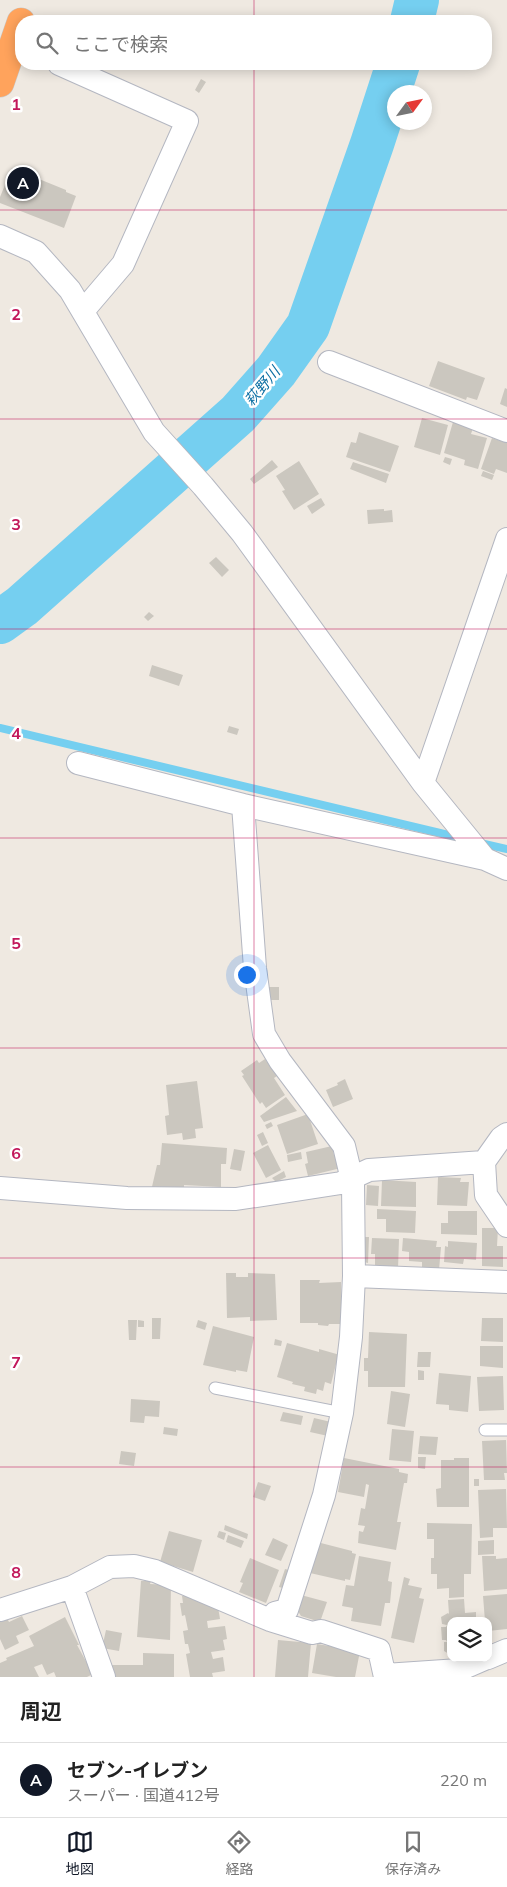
<!DOCTYPE html>
<html lang="ja">
<head>
<meta charset="utf-8">
<style>
  :root { --surface:#fff; --page:#f6f6f6; --text:#222; --muted:#767676; --line:#e0e0e0; --accent:#111827 }
  body { margin:0; font-family:Mulish,"Noto Sans JP",sans-serif; background:var(--page); color:var(--text) }
  .controls { position:absolute; right:15px; bottom:15px; display:grid; overflow:hidden; border-radius:10px; box-shadow:0 2px 12px #0003 }
  .controls button { width:45px; height:45px; display:grid; place-items:center; padding:0; border:0; border-bottom:1px solid var(--line); background:var(--surface); color:var(--text); font:25px sans-serif }
  .compass { position:absolute; left:387px; top:85px; width:45px; height:45px; border-radius:50%; background:var(--surface); box-shadow:0 2px 12px #0003; rotate:57deg }
  .you { position:absolute; left:246px; top:974px; width:18px; height:18px; margin:-12px; border:4px solid #fff; border-radius:50%; background:#1a73e8; box-shadow:0 0 0 8px #1a73e833 }
  .badge { display:grid; place-items:center; width:32px; height:32px; border-radius:50%; background:var(--accent); color:#fff; font-size:16px; font-weight:700 }
  .pin { position:absolute; translate:-50% -50%; border:2px solid #fff; box-shadow:0 1px 5px #0006 }
  .list { margin:0; padding:0; list-style:none }
  h2 { display:flex; justify-content:space-between; align-items:center; height:65px; margin:0; padding:0 20px; font-size:21px }
  h2 small { font-size:16px; font-weight:400; color:var(--muted) }
  .list li { display:grid; grid-template-columns:32px 1fr auto; gap:15px; align-items:center; box-sizing:border-box; height:75px; padding:0 20px; border-top:1px solid var(--line) }
  .list b { display:block; font-size:19px; white-space:nowrap }
  .list p { margin:0; font-size:16px; white-space:nowrap; color:var(--muted) }
  .list em { font-size:16px; font-style:normal; color:var(--muted) }
  .icon { flex:none; width:28px; height:28px; fill:none; stroke:currentColor; stroke-width:2; stroke-linecap:round; stroke-linejoin:round }
  .map { position:relative; flex:none; width:507px; height:1677px; overflow:hidden }
  .search { position:absolute; background:var(--surface); box-shadow:0 2px 12px #0003; left:15px; right:15px; top:15px; height:55px; display:flex; align-items:center; gap:12px; box-sizing:border-box; padding:0 18px; border-radius:20px; color:var(--muted); font-size:19px }
  .sheet { height:140px; background:var(--surface) }
  nav { display:flex; justify-content:space-around; align-items:center; box-sizing:border-box; height:70px; border-top:1px solid var(--line); background:var(--surface); font-size:14px; color:var(--muted) }
  nav a { display:grid; justify-items:center; gap:2px }
  nav .on { color:var(--accent) }
  .map>svg:first-child { display:block }
  .lines { fill:none; stroke-linecap:round; stroke-linejoin:round }
  .stream { stroke:#75cff0; stroke-width:8 }
  .river { stroke:#75cff0; stroke-width:44 }
  .building { fill:#cbc7bf }
  .lane-casing { stroke:#b4b7c1; stroke-width:13 }
  .street-casing { stroke:#b4b7c1; stroke-width:24 }
  .highway-casing { stroke:#c9c9c9; stroke-width:29 }
  .lane { stroke:#fff; stroke-width:11 }
  .street { stroke:#fff; stroke-width:22 }
  .highway { stroke:#ffa35c; stroke-width:28 }
  .grid { fill:none; stroke:#c2185b; stroke-width:1; stroke-opacity:0.55 }
  .labels { text-anchor:middle; dominant-baseline:central; stroke-width:5; stroke-linejoin:round; paint-order:stroke }
  .water-label { font-size:15px; font-style:italic; fill:#0d6fa3; stroke:#fff }
  .grid-label { font-size:16px; text-anchor:middle; font-weight:bold; fill:#c2185b; stroke:#fff; stroke-width:5; stroke-linejoin:round; paint-order:stroke }
</style>
</head>
<body>
<div class="map">
<svg width="507" height="1677" viewBox="0 0 507 1677">
  <rect width="100%" height="100%" fill="#efe9e1"/>
  <g class="lines">
    <!-- stream -->
    <path class="stream" d="M 0,728 L 461,838
      M 480,843 L 507,849"/>
    <!-- river -->
    <path class="river" d="M 412,21 L 417,0
      M 0,622 L 22,606 L 238,414 L 276,371 L 308,326 L 372,144 L 398,64"/>
  </g>
  <!-- building -->
  <path class="building" d="M 201,79 L 206,82 L 199,93 L 195,90 Z
    M 12,168 L 66,190 L 66,192 L 76,196 L 64,228 L 0,203 L 0,197 Z
    M 438,361 L 485,378 L 477,400 L 467,397 L 466,400 L 429,386 Z
    M 505,388 L 507,389 L 507,407 L 500,404 Z
    M 422,418 L 448,425 L 440,455 L 414,447 Z
    M 453,422 L 473,428 L 471,434 L 487,438 L 478,469 L 464,465 L 465,460 L 444,453 Z
    M 359,432 L 399,446 L 390,472 L 346,457 L 351,442 L 356,443 Z
    M 492,438 L 507,443 L 507,473 L 496,469 L 494,474 L 481,469 Z
    M 445,457 L 452,459 L 450,465 L 443,462 Z
    M 272,460 L 278,467 L 254,484 L 250,479 Z
    M 299,461 L 319,494 L 294,510 L 282,491 L 285,490 L 276,476 Z
    M 353,462 L 389,474 L 386,483 L 350,469 Z
    M 483,471 L 494,475 L 492,480 L 481,476 Z
    M 321,498 L 325,505 L 312,514 L 307,506 Z
    M 384,509 L 384,511 L 392,510 L 393,522 L 368,524 L 367,510 Z
    M 216,557 L 229,570 L 222,577 L 209,563 Z
    M 149,612 L 154,616 L 148,621 L 144,617 Z
    M 152,665 L 183,675 L 179,686 L 149,676 Z
    M 229,726 L 239,729 L 237,735 L 227,732 Z
    M 269,987 L 279,987 L 279,1000 L 269,1000 Z
    M 265,1059 L 277,1076 L 274,1078 L 285,1095 L 266,1108 L 262,1102 L 260,1104 L 242,1076 L 244,1075 L 241,1071 L 257,1060 L 259,1063 Z
    M 345,1079 L 353,1099 L 333,1107 L 326,1090 L 338,1085 L 337,1083 Z
    M 197,1081 L 203,1128 L 195,1129 L 196,1138 L 183,1140 L 182,1133 L 167,1135 L 165,1116 L 169,1115 L 166,1085 Z
    M 286,1097 L 297,1111 L 264,1122 L 260,1116 Z
    M 308,1114 L 318,1144 L 287,1154 L 277,1125 Z
    M 271,1122 L 273,1126 L 267,1129 L 265,1125 Z
    M 263,1132 L 268,1143 L 262,1146 L 257,1135 Z
    M 162,1143 L 227,1148 L 226,1164 L 221,1164 L 221,1187 L 184,1185 L 184,1188 L 151,1191 L 157,1165 L 160,1165 Z
    M 268,1145 L 281,1170 L 266,1178 L 253,1153 Z
    M 332,1146 L 334,1155 L 337,1154 L 341,1168 L 308,1176 L 305,1164 L 308,1163 L 306,1152 Z
    M 234,1149 L 245,1151 L 241,1171 L 230,1169 Z
    M 301,1152 L 302,1159 L 288,1162 L 287,1155 Z
    M 284,1171 L 286,1177 L 276,1182 L 272,1178 Z
    M 438,1177 L 461,1178 L 460,1182 L 469,1182 L 467,1206 L 437,1205 Z
    M 382,1180 L 416,1182 L 416,1207 L 381,1206 Z
    M 367,1185 L 379,1186 L 378,1206 L 366,1205 Z
    M 377,1209 L 416,1211 L 415,1233 L 386,1232 L 386,1219 L 377,1219 Z
    M 448,1211 L 477,1211 L 477,1235 L 441,1234 L 441,1223 L 448,1223 Z
    M 482,1228 L 498,1228 L 497,1246 L 503,1246 L 503,1267 L 482,1266 Z
    M 364,1237 L 369,1237 L 368,1263 L 364,1262 Z
    M 372,1238 L 399,1239 L 398,1269 L 375,1268 L 375,1254 L 371,1254 Z
    M 403,1238 L 437,1241 L 436,1247 L 441,1247 L 439,1270 L 422,1269 L 422,1262 L 409,1261 L 409,1252 L 402,1251 Z
    M 448,1241 L 477,1243 L 476,1260 L 464,1259 L 463,1264 L 444,1262 L 445,1246 L 448,1247 Z
    M 226,1273 L 236,1273 L 236,1277 L 248,1277 L 248,1273 L 275,1274 L 277,1320 L 250,1321 L 250,1317 L 227,1318 Z
    M 300,1280 L 320,1280 L 319,1283 L 341,1282 L 341,1324 L 329,1324 L 328,1326 L 318,1325 L 318,1323 L 300,1323 Z
    M 152,1318 L 161,1318 L 160,1339 L 152,1339 Z
    M 482,1318 L 503,1318 L 503,1342 L 481,1341 Z
    M 128,1320 L 137,1320 L 136,1340 L 129,1340 Z
    M 138,1320 L 144,1321 L 144,1327 L 138,1327 Z
    M 198,1320 L 207,1323 L 205,1330 L 196,1327 Z
    M 213,1326 L 254,1337 L 247,1372 L 236,1370 L 236,1372 L 203,1365 Z
    M 369,1332 L 407,1334 L 405,1387 L 368,1387 L 368,1371 L 364,1371 L 364,1358 L 368,1358 Z
    M 275,1339 L 282,1341 L 281,1346 L 274,1345 Z
    M 287,1343 L 319,1352 L 319,1349 L 340,1355 L 338,1364 L 336,1364 L 331,1384 L 325,1382 L 323,1391 L 317,1389 L 316,1394 L 304,1391 L 305,1387 L 292,1384 L 293,1382 L 277,1377 Z
    M 480,1346 L 503,1346 L 503,1368 L 480,1366 Z
    M 418,1352 L 431,1352 L 430,1367 L 417,1367 Z
    M 418,1370 L 424,1371 L 424,1380 L 418,1380 Z
    M 439,1373 L 471,1376 L 468,1412 L 449,1410 L 449,1405 L 436,1404 Z
    M 503,1376 L 504,1410 L 479,1411 L 477,1377 Z
    M 391,1391 L 410,1394 L 405,1427 L 387,1424 Z
    M 131,1399 L 160,1401 L 159,1417 L 145,1416 L 144,1423 L 130,1422 Z
    M 283,1412 L 303,1416 L 301,1425 L 280,1421 Z
    M 314,1418 L 331,1422 L 328,1436 L 310,1432 Z
    M 164,1427 L 178,1429 L 177,1436 L 163,1434 Z
    M 392,1429 L 414,1431 L 411,1462 L 389,1460 Z
    M 420,1436 L 438,1437 L 436,1455 L 418,1454 Z
    M 506,1440 L 507,1473 L 504,1473 L 505,1480 L 484,1480 L 482,1441 Z
    M 121,1451 L 136,1453 L 134,1466 L 119,1464 Z
    M 418,1457 L 426,1457 L 425,1469 L 418,1468 Z
    M 344,1458 L 399,1469 L 399,1472 L 408,1474 L 407,1483 L 404,1483 L 397,1522 L 401,1522 L 396,1550 L 358,1543 L 359,1531 L 363,1532 L 365,1526 L 358,1525 L 361,1508 L 365,1509 L 369,1485 L 366,1484 L 364,1497 L 338,1492 Z
    M 454,1458 L 469,1458 L 469,1507 L 437,1507 L 436,1489 L 441,1488 L 441,1460 L 454,1460 Z
    M 474,1479 L 479,1479 L 479,1486 L 474,1486 Z
    M 258,1482 L 271,1486 L 265,1501 L 253,1497 Z
    M 506,1489 L 507,1528 L 493,1528 L 493,1537 L 480,1538 L 478,1490 Z
    M 427,1523 L 472,1524 L 471,1574 L 464,1574 L 464,1597 L 449,1598 L 449,1588 L 437,1589 L 437,1574 L 431,1574 L 431,1558 L 434,1558 L 434,1539 L 427,1539 Z
    M 225,1525 L 248,1534 L 247,1539 L 224,1530 Z
    M 169,1531 L 202,1540 L 193,1572 L 160,1562 Z
    M 219,1531 L 226,1533 L 224,1540 L 217,1537 Z
    M 228,1535 L 244,1541 L 241,1548 L 226,1542 Z
    M 273,1538 L 288,1545 L 281,1561 L 265,1555 Z
    M 494,1540 L 494,1554 L 478,1555 L 478,1541 Z
    M 317,1542 L 352,1551 L 352,1553 L 356,1554 L 350,1580 L 345,1579 L 345,1581 L 310,1573 Z
    M 359,1556 L 391,1562 L 388,1581 L 392,1582 L 390,1603 L 385,1603 L 381,1626 L 351,1621 L 353,1608 L 342,1606 L 346,1585 L 354,1586 Z
    M 482,1556 L 496,1556 L 496,1559 L 507,1558 L 507,1589 L 484,1591 Z
    M 250,1558 L 279,1570 L 266,1603 L 239,1592 L 243,1583 L 240,1582 Z
    M 285,1569 L 289,1570 L 283,1588 L 279,1587 Z
    M 404,1577 L 410,1579 L 408,1585 L 422,1588 L 419,1598 L 424,1599 L 414,1643 L 391,1638 Z
    M 141,1581 L 151,1581 L 150,1584 L 171,1585 L 170,1640 L 137,1637 Z
    M 507,1594 L 507,1629 L 488,1631 L 488,1621 L 485,1621 L 483,1596 Z
    M 192,1595 L 192,1600 L 200,1598 L 210,1603 L 211,1608 L 218,1607 L 220,1619 L 207,1621 L 208,1628 L 225,1626 L 227,1639 L 223,1640 L 225,1650 L 211,1652 L 213,1659 L 223,1657 L 225,1671 L 212,1673 L 213,1677 L 190,1677 L 186,1654 L 190,1653 L 188,1644 L 185,1644 L 183,1631 L 188,1630 L 185,1615 L 182,1616 L 180,1603 L 183,1603 L 182,1596 Z
    M 301,1595 L 327,1602 L 320,1622 L 301,1616 L 296,1608 Z
    M 464,1599 L 465,1613 L 476,1612 L 476,1621 L 451,1621 L 451,1654 L 449,1654 L 444,1651 L 444,1642 L 447,1642 L 446,1640 L 442,1640 L 441,1627 L 446,1627 L 447,1625 L 442,1624 L 441,1617 L 448,1613 L 449,1614 L 448,1600 Z
    M 22,1616 L 29,1630 L 16,1636 L 19,1643 L 5,1650 L 0,1639 L 0,1622 L 7,1618 L 9,1622 Z
    M 65,1617 L 79,1645 L 77,1645 L 93,1674 L 87,1677 L 56,1677 L 54,1672 L 47,1675 L 42,1664 L 34,1667 L 39,1677 L 0,1677 L 0,1663 L 7,1660 L 6,1658 L 34,1646 L 29,1636 Z
    M 106,1630 L 122,1633 L 119,1651 L 102,1648 Z
    M 278,1640 L 311,1643 L 308,1677 L 275,1677 Z
    M 317,1644 L 360,1651 L 355,1677 L 336,1677 L 312,1673 Z
    M 143,1653 L 174,1654 L 174,1677 L 116,1677 L 110,1665 L 143,1665 Z"/>
  <g class="lines">
    <!-- lane casing -->
    <g class="lane-casing">
      <path id="lane" d="M 215,1388 L 342,1413
        M 485,1430 L 507,1430"/>
    </g>
    <!-- street casing -->
    <g class="street-casing">
      <path id="street" d="M 59,64 L 187,121 L 123,264 L 83,311
        M 0,236 L 36,252 L 70,290 L 154,432 L 203,486 L 242,533 L 423,783 L 485,859 L 507,869
        M 329,362 L 507,431
        M 78,763 L 243,805 L 485,859
        M 423,783 L 507,539
        M 243,805 L 255,968 L 264,1034 L 280,1061 L 344,1146 L 353,1184 L 354,1276 L 351,1337 L 342,1413 L 324,1495 L 287,1610 L 275,1613 L 270,1620
        M 507,1134 L 501,1138 L 484,1162 L 486,1195 L 507,1226
        M 0,1188 L 127,1198 L 236,1199 L 341,1183 L 369,1170 L 484,1162
        M 354,1276 L 507,1282
        M 72,1587 L 104,1677
        M 0,1610 L 72,1587 L 110,1567 L 134,1566 L 155,1571 L 270,1620 L 312,1633 L 321,1631 L 379,1650 L 385,1677
        M 488,1658 L 507,1650
        M 385,1675 L 459,1670 L 487,1658"/>
    </g>
    <!-- highway casing -->
    <g class="highway-casing">
      <path id="highway" d="M 0,83 L 21,22"/>
    </g>
    <!-- lane -->
    <use href="#lane" class="lane"/>
    <!-- street -->
    <use href="#street" class="street"/>
    <!-- highway -->
    <use href="#highway" class="highway"/>
  </g>
  <!-- grid -->
  <path class="grid" d="M 254,0 L 254,21M 254,64 L 254,1677M 0,210 L 507,210M 0,419 L 507,419M 0,629 L 507,629M 0,838 L 507,838M 0,1048 L 507,1048M 0,1258 L 507,1258M 0,1467 L 507,1467"/>
  <g class="labels">
    <!-- water labels -->
    <g class="water-label">
      <text transform="translate(262 386) rotate(-50)">萩野川</text>
    </g>
  </g>
  <g class="grid-label">
    <text x="16" y="110">1</text>
    <text x="16" y="320">2</text>
    <text x="16" y="530">3</text>
    <text x="16" y="739">4</text>
    <text x="16" y="949">5</text>
    <text x="16" y="1159">6</text>
    <text x="16" y="1368">7</text>
    <text x="16" y="1578">8</text>
  </g>
</svg>
<div class="controls">
<button><svg class="icon" aria-label="layers" viewBox="0 0 24 24"><path d="M12 4l9 5-9 5-9-5zM3 14l9 5 9-5"/></svg></button>
</div>
<svg class="compass" viewBox="-18 -18 36 36"><path d="M0-13l5 13h-10z" fill="#e53935"/><path d="M0 13l5-13h-10z" fill="#767676"/></svg>
<div class="you"></div>
<div class="pin badge" style="left:23px;top:183px">A</div>
<div class="search"><svg class="icon" aria-label="search" viewBox="0 0 24 24"><circle cx="10" cy="10" r="6"/><path d="M15 15l6 6"/></svg>ここで検索</div>
</div>
<section class="sheet">
<h2>周辺<small></small></h2>
<ul class="list">
<li><span class="badge">A</span><div><b>セブン-イレブン</b><p>スーパー · 国道412号</p></div><em>220 m</em></li>
</ul>
</section>
<nav>
<a class="on"><svg class="icon" aria-label="map" viewBox="0 0 24 24"><path d="M3 6l6-2 6 2 6-2v14l-6 2-6-2-6 2zM9 4v14M15 6v14"/></svg>地図</a>
<a><svg class="icon" aria-label="directions" viewBox="0 0 24 24"><path d="M12 3l9 9-9 9-9-9zM9 14v-3h6M13 9l2 2-2 2"/></svg>経路</a>
<a><svg class="icon" aria-label="saved" viewBox="0 0 24 24"><path d="M7 4h10v16l-5-4-5 4z"/></svg>保存済み</a>
</nav>
</body>
</html>
